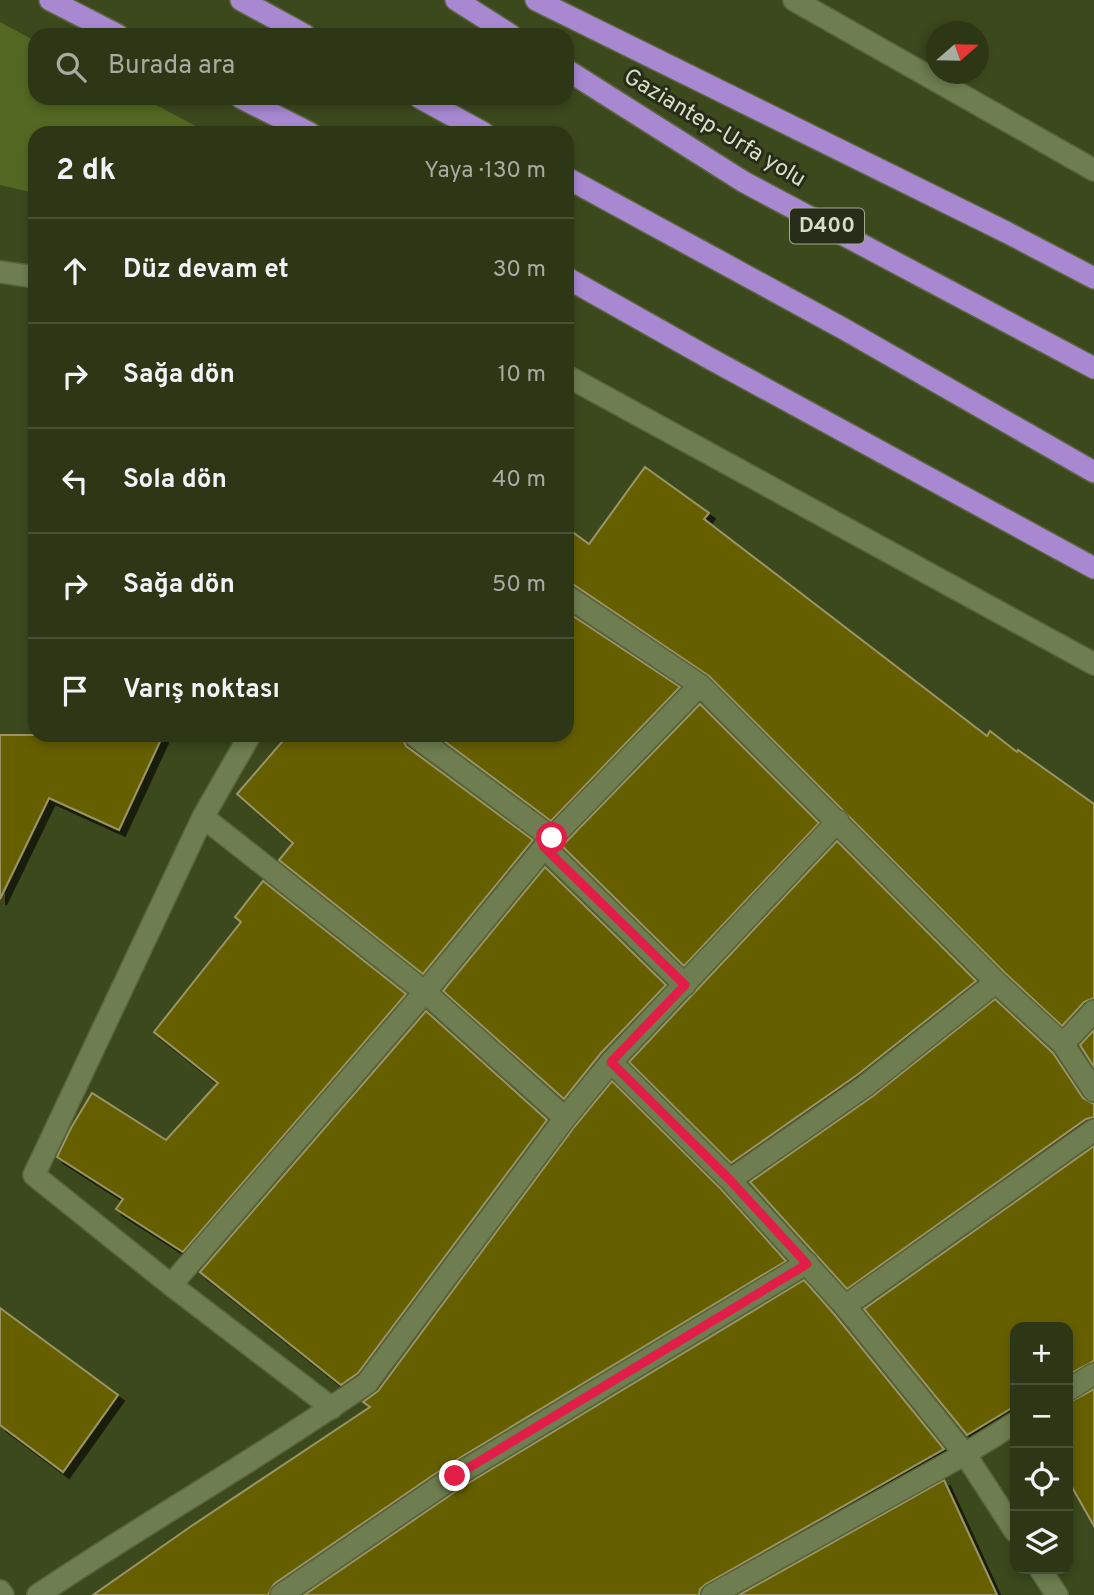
<!DOCTYPE html>
<html lang="tr">
<head>
<meta charset="utf-8">
<style>
  :root { --surface:#2d3716; --page:#394223; --text:#f1f3f6; --muted:#a7aca1; --line:#485135 }
  body { margin:0; font-family:Overpass,sans-serif; background:var(--page); color:var(--text) }
  .controls { position:absolute; right:21px; bottom:21px; display:grid; overflow:hidden; border-radius:14px; box-shadow:0 4px 10px #0003 }
  .controls button { width:63px; height:63px; display:grid; place-items:center; padding:0; border:0; border-bottom:2px solid var(--line); background:var(--surface); color:var(--text); font:35px sans-serif }
  .compass { position:absolute; left:926px; top:21px; width:63px; height:63px; border-radius:50%; background:var(--surface); box-shadow:0 4px 10px #0003; rotate:70deg }
  .stop { position:absolute; width:21px; height:21px; margin:-16px; border:5px solid #e11d48; border-radius:50%; background:#fff }
  .stop.end { background:#e11d48; border-color:#fff; box-shadow:0 2px 7px #0008 }
  .list { margin:0; padding:0; list-style:none }
  h2 { display:flex; justify-content:space-between; align-items:center; height:91px; margin:0; padding:0 28px; font-size:30px }
  h2 small { font-size:23px; font-weight:400; color:var(--muted) }
  .list li { display:grid; grid-template-columns:46px 1fr auto; gap:21px; align-items:center; box-sizing:border-box; height:105px; padding:0 28px; border-top:2px solid var(--line) }
  .list b { display:block; font-size:26px; white-space:nowrap }
  .list em { font-size:23px; font-style:normal; color:var(--muted) }
  .icon { flex:none; width:38px; height:38px; fill:none; stroke:currentColor; stroke-width:2; stroke-linecap:round; stroke-linejoin:round }
  .map { position:relative; flex:none; width:1094px; height:1595px; overflow:hidden }
  .search { position:absolute; background:var(--surface); box-shadow:0 4px 10px #0003; left:28px; top:28px; width:546px; height:77px; display:flex; align-items:center; gap:18px; box-sizing:border-box; padding:0 24px; border-radius:21px; color:var(--muted); font-size:26px }
  .panel { position:absolute; background:var(--surface); box-shadow:0 4px 10px #0003; left:28px; top:126px; width:546px; height:616px; border-radius:21px }
  .map>svg:first-child { display:block }
  .green { fill:#556823 }
  .building { fill:#665e03; stroke:#9a9563; stroke-width:2; filter:url(#shadow) }
  .lines { fill:none; stroke-linecap:round; stroke-linejoin:round }
  .minor-casing { stroke:#59643c; stroke-width:24 }
  .highway-casing { stroke:#59643c; stroke-width:24 }
  .minor { stroke:#6f7e50; stroke-width:21 }
  .highway { stroke:#a788d1; stroke-width:21 }
  .route { stroke:#e11d48; stroke-width:9 }
  .labels { text-anchor:middle; dominant-baseline:central; stroke-width:6; stroke-linejoin:round; paint-order:stroke }
  .shield { fill:#272d19; stroke:#a2a992; stroke-width:2 }
  .shield-label { font-size:21px; font-weight:bold; fill:#d6dec6 }
  .street-label { font-size:23px; fill:#d6dec6; stroke:#272d19 }
</style>
</head>
<body>
<div class="map">
<svg width="1094" height="1595" viewBox="0 0 1094 1595">
  <defs>
    <filter id="shadow"><feDropShadow dx="6" dy="6" stdDeviation="0" flood-color="#0009"/></filter>
  </defs>
  <rect width="100%" height="100%" fill="#3c491d"/>
  <!-- green -->
  <path class="green" d="M 0,22 L 35,41 L 35,98 L 143,98 L 209,133 L 35,133 L 35,193 L 0,185 Z"/>
  <!-- building -->
  <path class="building" d="M 645,467 L 709,513 L 704,519 L 987,736 L 990,731 L 1017,752 L 1018,750 L 1094,804 L 1094,998 L 1084,1002 L 1062,1026 L 1005,973 L 709,676 L 574,585 L 567,583 L 567,528 L 589,544 Z
    M 567,612 L 680,687 L 551,821 L 436,735 L 567,735 Z
    M 700,704 L 819,823 L 684,966 L 562,846 Z
    M 0,735 L 163,735 L 119,830 L 49,798 L 0,899 Z
    M 288,735 L 401,735 L 406,746 L 533,840 L 423,974 L 279,860 L 293,843 L 237,794 Z
    M 837,841 L 976,981 L 857,1075 L 731,1163 L 629,1062 Z
    M 545,867 L 666,985 L 601,1053 L 564,1099 L 443,991 Z
    M 263,881 L 406,994 L 183,1252 L 116,1209 L 123,1199 L 57,1157 L 71,1128 L 92,1093 L 166,1140 L 218,1083 L 154,1032 L 241,922 L 235,917 Z
    M 995,999 L 1053,1053 L 1083,1098 L 1094,1104 L 1094,1117 L 1086,1119 L 847,1289 L 750,1182 L 873,1096 Z
    M 426,1011 L 547,1120 L 358,1373 L 341,1385 L 200,1272 Z
    M 1094,1030 L 1094,1067 L 1080,1045 Z
    M 612,1081 L 721,1189 L 786,1261 L 448,1465 L 274,1584 L 268,1595 L 93,1595 L 190,1527 L 370,1407 L 363,1402 L 378,1391 L 575,1126 Z
    M 1094,1146 L 1094,1361 L 1068,1375 L 1068,1327 L 1015,1327 L 1015,1406 L 967,1435 L 864,1309 Z
    M 804,1280 L 835,1315 L 944,1449 L 706,1584 L 700,1589 L 699,1595 L 304,1595 L 462,1487 Z
    M 0,1308 L 118,1395 L 63,1472 L 0,1425 Z
    M 1094,1389 L 1094,1526 L 1068,1480 L 1068,1403 Z
    M 944,1480 L 997,1595 L 739,1595 Z"/>
  <g class="lines">
    <!-- minor casing -->
    <g class="minor-casing">
      <path id="minor" d="M 794,0 L 1094,170
        M 0,272 L 35,277
        M 567,376 L 1094,664
        M 567,596 L 700,685 L 996,982 L 1063,1044 L 1094,1091
        M 250,735 L 203,817 L 34,1175 L 171,1285 L 332,1408
        M 414,735 L 552,838
        M 203,817 L 425,992 L 565,1118
        M 544,847 L 685,985
        M 1063,1044 L 1094,1011
        M 611,1062 L 730,1180 L 845,1306 L 965,1454 L 1015,1531
        M 730,1180 L 865,1086 L 996,982
        M 171,1285 L 425,992 L 552,838 L 700,685
        M 845,1306 L 1094,1130
        M 1068,1390 L 1094,1374
        M 1040,1569 L 1057,1595
        M 0,1591 L 3,1595
        M 38,1595 C 146,1522 260,1458 367,1383 L 565,1118 L 611,1062 L 838,821
        M 281,1595 L 455,1476 L 807,1263
        M 712,1595 L 965,1454 L 1015,1423"/>
    </g>
    <!-- highway casing -->
    <g class="highway-casing">
      <path id="highway" d="M 50,0 L 118,35
        M 241,0 L 305,35
        M 456,0 L 511,35
        M 536,0 L 1006,232 L 1094,278
        M 567,70 L 744,182 L 1094,368
        M 241,98 L 310,133
        M 420,98 L 484,133
        M 567,178 L 844,329 L 1094,472
        M 567,278 L 709,358 L 1094,568"/>
    </g>
    <!-- minor -->
    <use href="#minor" class="minor"/>
    <!-- highway -->
    <use href="#highway" class="highway"/>
  </g>
  <g class="lines">
    <!-- route -->
    <path class="route" d="M 455,1476 L 807,1264 L 730,1180 L 611,1062 L 685,985 L 544,847 L 552,838"/>
  </g>
  <g class="labels">
    <!-- shield labels -->
    <rect class="shield" x="790" y="208.5" width="74" height="35" rx="5"/>
    <g class="shield-label">
      <text x="827" y="226">D400</text>
    </g>
    <!-- street labels -->
    <g class="street-label">
      <text transform="translate(714 129) rotate(31)">Gaziantep-Urfa yolu</text>
    </g>
  </g>
</svg>
<div class="controls">
<button>+</button>
<button>−</button>
<button><svg class="icon" aria-label="locate" viewBox="0 0 24 24"><circle cx="12" cy="12" r="6"/><path d="M12 2v4M12 18v4M2 12h4M18 12h4"/></svg></button>
<button><svg class="icon" aria-label="layers" viewBox="0 0 24 24"><path d="M12 4l9 5-9 5-9-5zM3 14l9 5 9-5"/></svg></button>
</div>
<svg class="compass" viewBox="-18 -18 36 36"><path d="M0-13l5 13h-10z" fill="#e53935"/><path d="M0 13l5-13h-10z" fill="#a7aca1"/></svg>
<div class="stop" style="left:552px;top:838px"></div>
<div class="stop end" style="left:455px;top:1476px"></div>
<div class="search"><svg class="icon" aria-label="search" viewBox="0 0 24 24"><circle cx="10" cy="10" r="6"/><path d="M15 15l6 6"/></svg>Burada ara</div>
<section class="panel">
<h2>2 dk<small>Yaya · 130 m</small></h2>
<ul class="list">
<li><svg class="icon" aria-label="ahead" viewBox="0 0 24 24"><path d="M12 20V5M6 11l6-6 6 6"/></svg><div><b>Düz devam et</b></div><em>30 m</em></li>
<li><svg class="icon" aria-label="right" viewBox="0 0 24 24"><path d="M7 20v-9h11M14 6l5 5-5 5"/></svg><div><b>Sağa dön</b></div><em>10 m</em></li>
<li><svg class="icon" aria-label="left" viewBox="0 0 24 24"><path d="M17 20v-9H6M10 6l-5 5 5 5"/></svg><div><b>Sola dön</b></div><em>40 m</em></li>
<li><svg class="icon" aria-label="right" viewBox="0 0 24 24"><path d="M7 20v-9h11M14 6l5 5-5 5"/></svg><div><b>Sağa dön</b></div><em>50 m</em></li>
<li><svg class="icon" aria-label="arrive" viewBox="0 0 24 24"><path d="M6 21V4h12l-3 4 3 4H6"/></svg><div><b>Varış noktası</b></div></li>
</ul>
</section>
</div>
</body>
</html>
